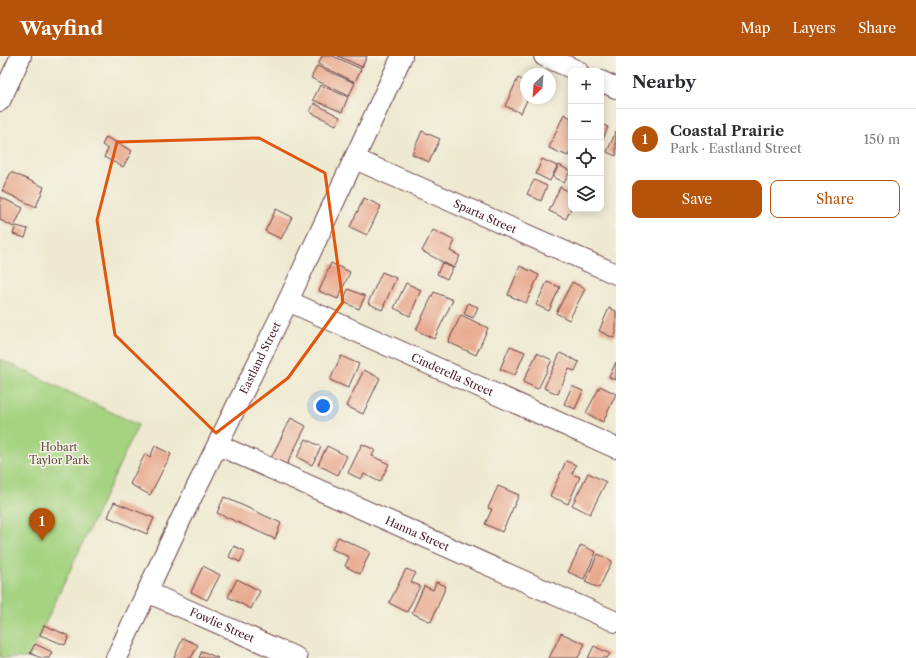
<!DOCTYPE html>
<html lang="en">
<head>
<meta charset="utf-8">
<style>
  :root { --surface:#fff; --page:#f2f2f3; --text:#2b2b33; --muted:#7c7c81; --line:#e1e1e2; --accent:#b45309 }
  body { margin:0; font-family:"Libre Caslon Text",serif; background:var(--page); color:var(--text) }
  .controls { position:absolute; right:12px; top:12px; display:grid; overflow:hidden; border-radius:8px; box-shadow:0 2px 10px #0003 }
  .controls button { width:36px; height:36px; display:grid; place-items:center; padding:0; border:0; border-bottom:1px solid var(--line); background:var(--surface); color:var(--text); font:20px sans-serif }
  .compass { position:absolute; left:520px; top:12px; width:36px; height:36px; border-radius:50%; background:var(--surface); box-shadow:0 2px 10px #0003; rotate:205deg }
  .you { position:absolute; left:323px; top:350px; width:14px; height:14px; margin:-10px; border:3px solid #fff; border-radius:50%; background:#1a73e8; box-shadow:0 0 0 6px #1a73e833 }
  .badge { display:grid; place-items:center; width:26px; height:26px; border-radius:50%; background:var(--accent); color:#fff; font-size:13px; font-weight:700 }
  .pin { position:absolute; translate:-50% -33px; filter:drop-shadow(0 1px 2px #0008) }
  .pin::after { content:''; position:absolute; top:21px; width:14px; height:12px; background:inherit; clip-path:polygon(0 0,100% 0,50% 100%) }
  .list { margin:0; padding:0; list-style:none }
  h2 { display:flex; justify-content:space-between; align-items:center; height:52px; margin:0; padding:0 16px; font-size:17px }
  h2 small { font-size:13px; font-weight:400; color:var(--muted) }
  .list li { display:grid; grid-template-columns:26px 1fr auto; gap:12px; align-items:center; box-sizing:border-box; height:60px; padding:0 16px; border-top:1px solid var(--line) }
  .list b { display:block; font-size:15px; white-space:nowrap }
  .list p { margin:0; font-size:13px; white-space:nowrap; color:var(--muted) }
  .list em { font-size:13px; font-style:normal; color:var(--muted) }
  .actions { display:flex; gap:8px; padding:12px 16px }
  .actions a { flex:1; padding:9px 0; border:1px solid var(--accent); border-radius:8px; text-align:center; font-size:14px; color:var(--accent) }
  .actions .main { background:var(--accent); color:#fff }
  .icon { flex:none; width:22px; height:22px; fill:none; stroke:currentColor; stroke-width:2; stroke-linecap:round; stroke-linejoin:round }
  .map { position:relative; flex:none; width:616px; height:602px; overflow:hidden }
  header { display:flex; align-items:center; gap:24px; box-sizing:border-box; height:56px; padding:0 20px; background:var(--accent); color:#fff }
  header strong { font-size:19px }
  nav { display:flex; gap:22px; margin-inline-start:auto; font-size:14px }
  main { display:flex }
  aside { flex:1; background:var(--surface) }
  .map>svg:first-child { display:block }
  .green { fill:#a5d381; stroke:#787956 }
  .building { fill:#e8a88d }
  .lines { fill:none; stroke-linecap:round; stroke-linejoin:round }
  .minor-casing { stroke:#633d44; stroke-width:22 }
  .minor { stroke:#fff; stroke-width:20 }
  .marked { fill:none; stroke:#e0560e; stroke-width:3; stroke-linejoin:round }
  .labels { text-anchor:middle; dominant-baseline:central; stroke-width:3; stroke-linejoin:round; paint-order:stroke }
  .street-label { font-size:11px; fill:#4a1f2b; stroke:#f7f3e8 }
  .park-label { font-size:11px; fill:#614c40; stroke:#f7f3e8 }
</style>
</head>
<body>
<header>
<strong>Wayfind</strong>
<nav><a>Map</a><a>Layers</a><a>Share</a></nav>
</header>
<main>
<div class="map">
<svg width="616" height="602" viewBox="0 0 616 602">
  <rect width="100%" height="100%" fill="#f7f3e8"/>
  <filter id="ink" filterUnits="userSpaceOnUse"><feTurbulence type="fractalNoise" baseFrequency=".025" numOctaves="2"/><feDisplacementMap in="SourceGraphic" scale="8" xChannelSelector="R" yChannelSelector="G"/><feConvolveMatrix kernelMatrix="1 2 1 2 8 2 1 2 1" color-interpolation-filters="sRGB"/></filter>
  <filter id="wash" filterUnits="userSpaceOnUse"><feTurbulence type="fractalNoise" baseFrequency=".012" numOctaves="4" result="noise"/><feDisplacementMap in="SourceGraphic" scale="16" xChannelSelector="R" yChannelSelector="G"/><feGaussianBlur stdDeviation="0.9" result="paint"/><feColorMatrix in="noise" values="0 0 0 0 0 0 0 0 0 0 0 0 0 0 0 0 0 1.4 0 .05"/><feComposite in="paint" operator="in"/></filter>
  <g filter="url(#wash)">
    <rect width="100%" height="100%" fill="#eee9d0"/>
    <!-- green -->
    <path class="green" d="M 0,303 L 138,369 L 29,602 L 0,602 Z"/>
    <g id="blocks">
      <!-- building -->
      <path class="building" d="M 322,0 L 333,0 L 361,13 L 355,26 L 318,8 Z
        M 338,0 L 367,0 L 362,11 Z
        M 317,10 L 355,27 L 349,40 L 311,22 Z
        M 518,22 L 526,26 L 526,42 L 528,42 L 521,57 L 505,50 Z
        M 320,29 L 348,41 L 342,56 L 313,44 Z
        M 314,47 L 340,61 L 336,69 L 310,56 Z
        M 564,58 L 571,62 L 571,93 L 568,100 L 549,92 Z
        M 601,68 L 608,71 L 601,88 Z
        M 422,75 L 440,83 L 429,106 L 412,98 Z
        M 616,75 L 616,100 L 607,96 Z
        M 106,81 L 132,95 L 123,111 L 104,101 L 108,93 L 102,89 Z
        M 542,103 L 557,110 L 550,125 L 536,118 Z
        M 559,109 L 570,115 L 564,127 L 553,121 Z
        M 11,116 L 44,131 L 36,151 L 2,135 Z
        M 534,124 L 547,130 L 541,145 L 527,138 Z
        M 560,131 L 571,137 L 571,152 L 566,163 L 549,155 Z
        M 0,141 L 23,152 L 14,171 L 0,164 Z
        M 364,142 L 381,150 L 367,179 L 350,171 Z
        M 276,153 L 292,161 L 281,183 L 265,175 Z
        M 16,170 L 28,173 L 25,182 L 13,178 Z
        M 433,174 L 455,185 L 450,195 L 460,200 L 454,212 L 422,195 Z
        M 331,207 L 350,216 L 338,243 L 319,235 Z
        M 442,207 L 453,212 L 447,223 L 437,218 Z
        M 520,210 L 539,219 L 526,247 L 508,239 Z
        M 382,216 L 396,222 L 382,254 L 368,247 Z
        M 547,226 L 560,231 L 549,255 L 536,249 Z
        M 572,226 L 585,233 L 569,264 L 556,257 Z
        M 406,227 L 421,234 L 410,260 L 394,252 Z
        M 348,233 L 365,240 L 359,253 L 343,246 Z
        M 434,236 L 453,244 L 434,283 L 416,274 Z
        M 468,247 L 478,251 L 473,262 L 464,258 Z
        M 609,252 L 616,255 L 616,277 L 614,282 L 599,275 Z
        M 461,259 L 488,272 L 476,299 L 448,286 Z
        M 510,290 L 525,296 L 515,319 L 500,313 Z
        M 537,297 L 552,304 L 538,333 L 523,326 Z
        M 560,297 L 579,306 L 575,315 L 569,313 L 558,338 L 544,332 Z
        M 341,300 L 359,308 L 348,332 L 330,324 Z
        M 616,306 L 616,324 L 609,321 Z
        M 364,314 L 380,322 L 363,358 L 346,350 Z
        M 572,330 L 583,335 L 575,353 L 564,348 Z
        M 600,330 L 616,338 L 603,366 L 586,357 Z
        M 291,362 L 306,370 L 286,410 L 271,402 Z
        M 306,383 L 321,391 L 312,409 L 297,401 Z
        M 362,388 L 375,394 L 372,400 L 389,408 L 380,426 L 364,418 L 361,423 L 348,417 Z
        M 155,390 L 171,398 L 150,439 L 130,428 L 145,398 L 150,401 Z
        M 327,390 L 347,400 L 338,419 L 318,409 Z
        M 566,405 L 576,409 L 572,418 L 580,421 L 568,448 L 550,440 Z
        M 588,417 L 606,426 L 590,458 L 572,449 Z
        M 498,430 L 519,439 L 502,476 L 485,468 L 492,453 L 488,452 Z
        M 224,441 L 281,467 L 275,483 L 217,457 Z
        M 114,446 L 154,462 L 147,478 L 108,461 Z
        M 338,481 L 370,496 L 360,518 L 345,510 L 349,501 L 332,493 Z
        M 581,489 L 596,496 L 584,523 L 568,516 Z
        M 234,490 L 245,495 L 240,506 L 229,501 Z
        M 598,498 L 612,505 L 599,532 L 585,526 Z
        M 203,510 L 220,519 L 207,544 L 191,536 Z
        M 406,513 L 416,517 L 411,526 L 420,530 L 407,556 L 389,547 Z
        M 237,523 L 260,535 L 251,553 L 228,541 Z
        M 436,526 L 446,530 L 431,566 L 412,557 L 424,530 L 433,534 Z
        M 44,569 L 69,580 L 65,589 L 40,579 Z
        M 561,577 L 585,588 L 578,602 L 549,602 Z
        M 183,582 L 198,589 L 191,602 L 174,602 Z
        M 35,588 L 52,596 L 49,602 L 41,602 L 30,597 Z
        M 594,590 L 610,598 L 607,602 L 588,602 Z
        M 202,595 L 218,602 L 199,602 Z"/>
    </g>
  </g>
  <g filter="url(#ink)">
    <use href="#blocks" fill-opacity="0" stroke="#633d44" stroke-width="1"/>
    <g class="lines">
      <!-- minor casing -->
      <g class="minor-casing">
        <g id="minor">
          <path d="M 544,0 L 578,15"/>
          <path d="M 601,25 L 616,32"/>
          <path d="M 0,45 L 21,0"/>
          <path id="s1" d="M 355,103 L 616,218"/>
          <path id="s2" d="M 288,245 L 616,392"/>
          <path id="s3" d="M 218,389 L 616,566"/>
          <path id="s4" d="M 147,536 L 297,602"/>
          <path id="s5" d="M 116,602 L 181,463 L 288,245 L 402,0"/>
        </g>
      </g>
      <!-- minor -->
      <use href="#minor" class="minor"/>
    </g>
  </g>
  <!-- marked area -->
  <path class="marked" d="M 259,82 L 325,117 L 343,246 L 288,322 L 216,377 L 115,279 L 97,164 L 117,86 Z"/>
  <g class="labels">
    <!-- street labels -->
    <g class="street-label">
      <text stroke="none"><textPath href="#s1" startOffset="142">Sparta Street</textPath></text>
      <text stroke="none"><textPath href="#s5" startOffset="333">Eastland Street</textPath></text>
      <text stroke="none"><textPath href="#s2" startOffset="180">Cinderella Street</textPath></text>
      <text stroke="none"><textPath href="#s3" startOffset="218">Hanna Street</textPath></text>
      <text stroke="none"><textPath href="#s4" startOffset="82">Fowlie Street</textPath></text>
    </g>
    <!-- park labels -->
    <g class="park-label">
      <text x="59" y="391">Hobart<tspan x="59" dy="13">Taylor Park</tspan></text>
    </g>
  </g>
</svg>
<div class="controls">
<button>+</button>
<button>−</button>
<button><svg class="icon" aria-label="locate" viewBox="0 0 24 24"><circle cx="12" cy="12" r="6"/><path d="M12 2v4M12 18v4M2 12h4M18 12h4"/></svg></button>
<button><svg class="icon" aria-label="layers" viewBox="0 0 24 24"><path d="M12 4l9 5-9 5-9-5zM3 14l9 5 9-5"/></svg></button>
</div>
<svg class="compass" viewBox="-18 -18 36 36"><path d="M0-13l5 13h-10z" fill="#e53935"/><path d="M0 13l5-13h-10z" fill="#7c7c81"/></svg>
<div class="you"></div>
<div class="pin badge" style="left:42px;top:485px">1</div>
</div>
<aside>
<h2>Nearby<small></small></h2>
<ul class="list">
<li><span class="badge">1</span><div><b>Coastal Prairie</b><p>Park · Eastland Street</p></div><em>150 m</em></li>
</ul>
<div class="actions"><a class="main">Save</a><a>Share</a></div>
</aside>
</main>
</body>
</html>
